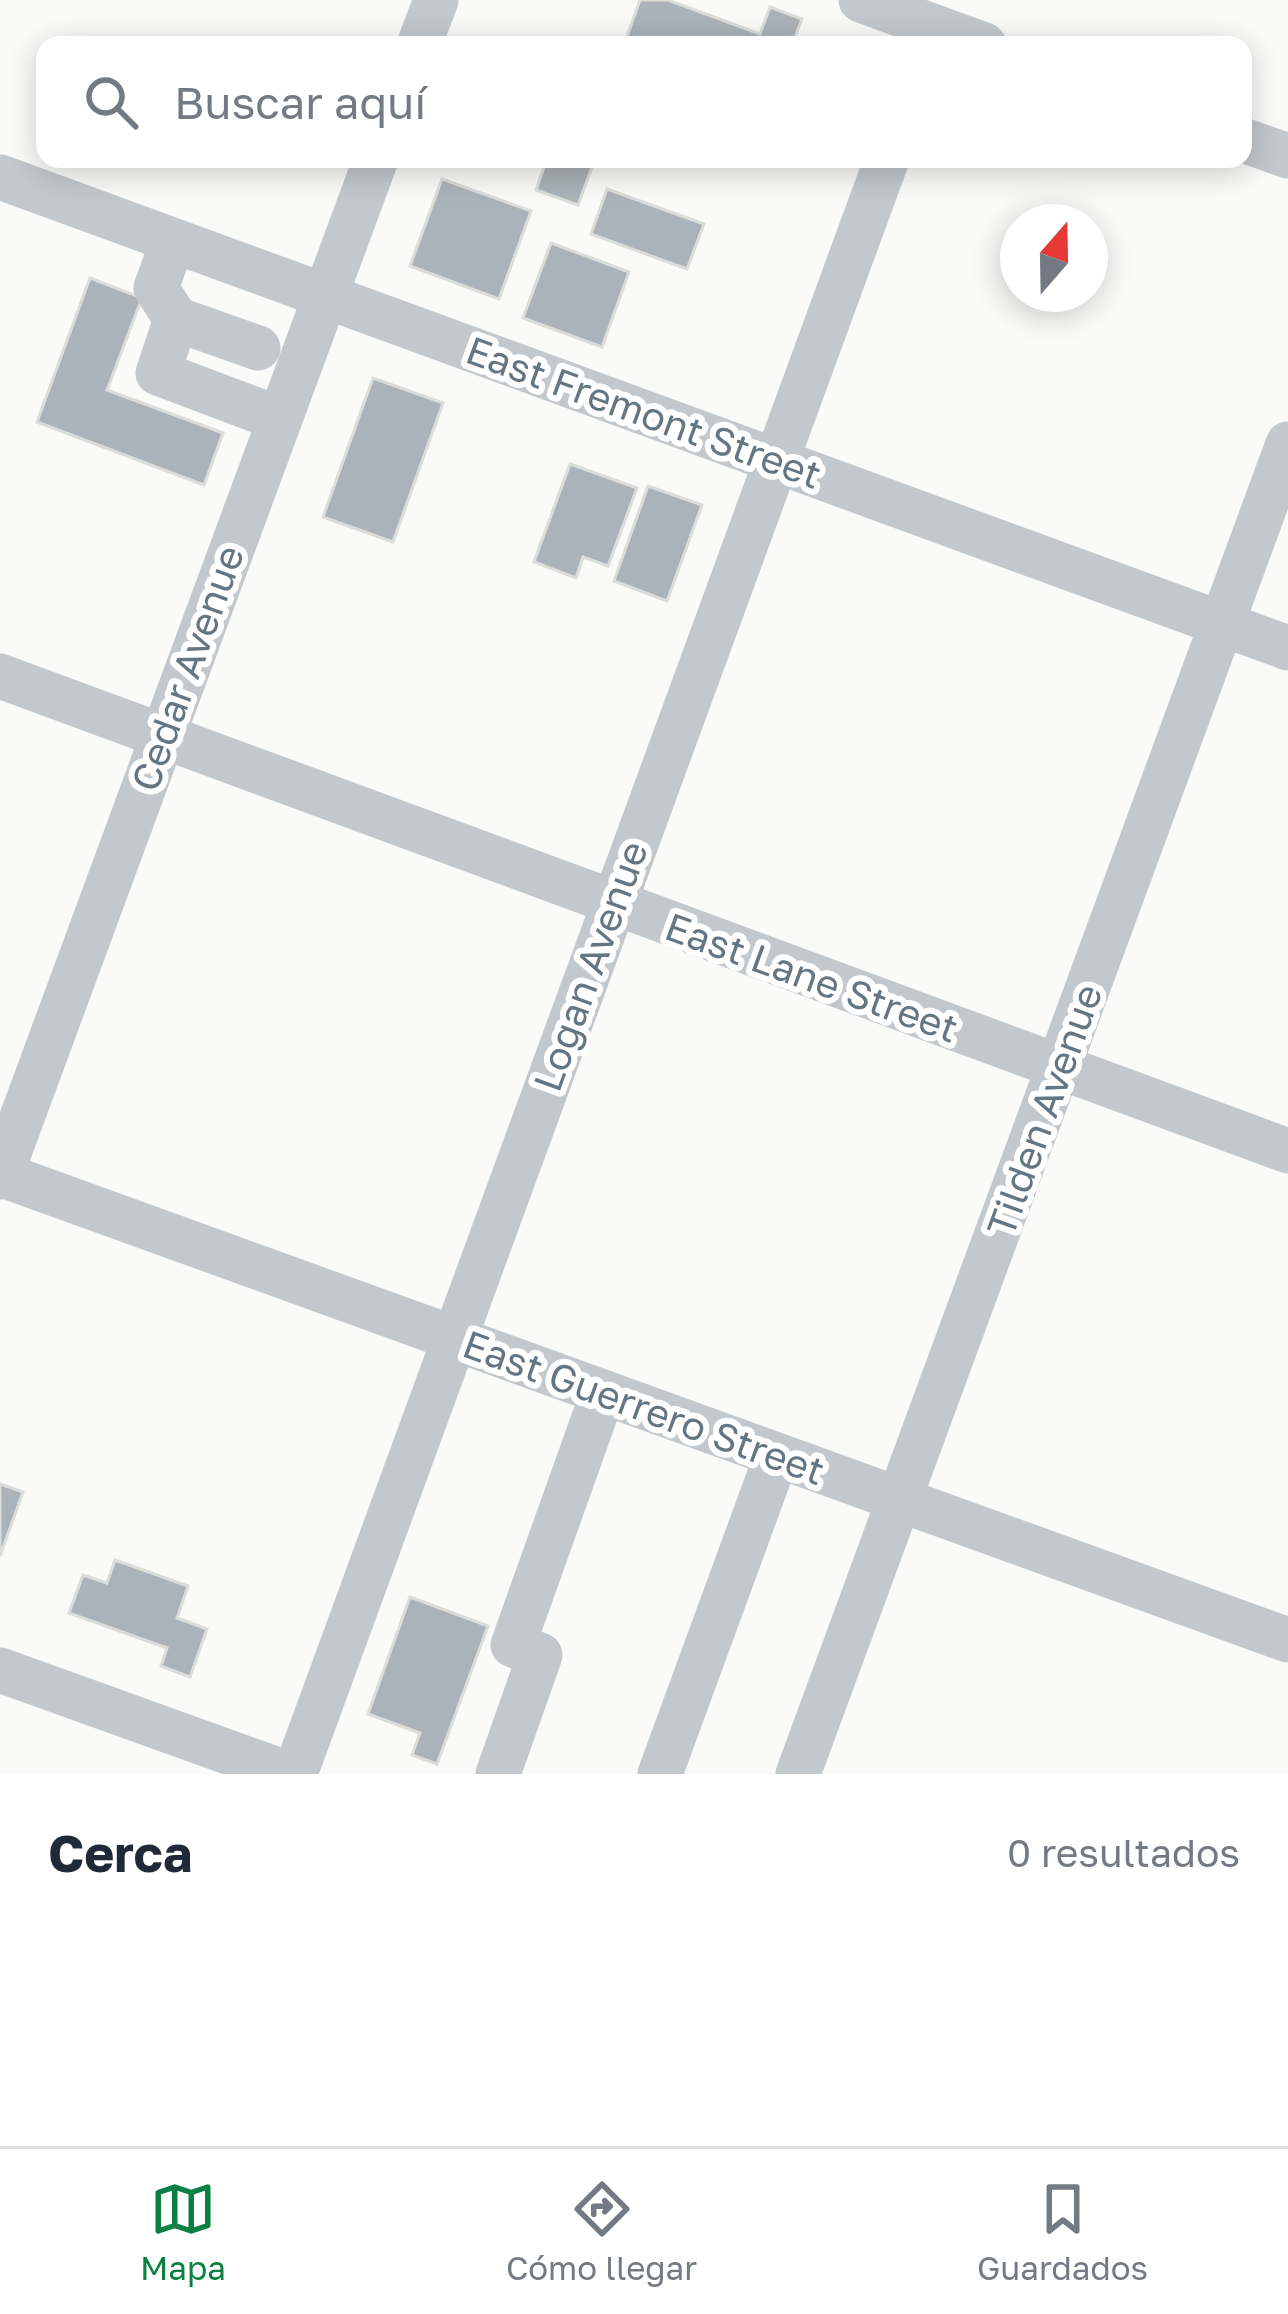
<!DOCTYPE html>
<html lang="es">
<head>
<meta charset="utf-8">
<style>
  :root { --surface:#fff; --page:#f6f6f7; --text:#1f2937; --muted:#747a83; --line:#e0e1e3; --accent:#0b8043 }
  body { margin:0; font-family:"Golos Text",sans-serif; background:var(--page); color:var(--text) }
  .compass { position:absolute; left:1000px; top:204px; width:108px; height:108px; border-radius:50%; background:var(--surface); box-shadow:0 6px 30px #0003; rotate:20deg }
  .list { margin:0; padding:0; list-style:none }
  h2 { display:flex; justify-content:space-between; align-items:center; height:156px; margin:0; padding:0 48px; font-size:51px }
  h2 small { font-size:39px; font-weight:400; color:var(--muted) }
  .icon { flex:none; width:66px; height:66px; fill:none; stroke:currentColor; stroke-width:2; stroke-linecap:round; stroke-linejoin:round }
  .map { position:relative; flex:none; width:1288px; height:1774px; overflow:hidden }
  .search { position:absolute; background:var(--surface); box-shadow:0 6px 30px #0003; left:36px; right:36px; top:36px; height:132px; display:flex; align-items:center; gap:30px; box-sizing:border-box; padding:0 42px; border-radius:24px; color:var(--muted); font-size:45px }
  .sheet { height:372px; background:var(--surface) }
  nav { display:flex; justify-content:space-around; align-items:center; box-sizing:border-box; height:168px; border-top:3px solid var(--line); background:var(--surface); font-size:33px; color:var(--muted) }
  nav a { display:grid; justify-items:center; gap:6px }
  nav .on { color:var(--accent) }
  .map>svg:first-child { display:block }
  .building { fill:#aab3b9; stroke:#dcdcda; stroke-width:3 }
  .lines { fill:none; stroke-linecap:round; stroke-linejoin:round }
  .minor { stroke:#c3c8cc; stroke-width:45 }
  .labels { text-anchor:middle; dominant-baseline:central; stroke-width:12; stroke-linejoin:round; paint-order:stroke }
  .street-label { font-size:39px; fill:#657683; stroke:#fff }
</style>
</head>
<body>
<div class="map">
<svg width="1288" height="1774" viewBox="0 0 1288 1774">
  <rect width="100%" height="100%" fill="#fafaf8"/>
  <!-- building -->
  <path class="building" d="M 640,0 L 668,0 L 760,34 L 770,7 L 802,19 L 792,45 L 624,45 Z
    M 547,159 L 595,159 L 578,205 L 536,190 Z
    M 442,179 L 531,211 L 499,299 L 410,266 Z
    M 607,189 L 704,224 L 687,269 L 591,234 Z
    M 551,243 L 629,272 L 602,347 L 523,318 Z
    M 90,278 L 142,298 L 107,390 L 223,433 L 204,485 L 37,422 Z
    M 373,378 L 443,403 L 393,542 L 323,517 Z
    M 570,464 L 637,488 L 608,566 L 583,557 L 576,578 L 534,562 Z
    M 648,486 L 702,505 L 667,601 L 614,581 Z
    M 0,1484 L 23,1492 L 0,1556 Z
    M 115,1560 L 188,1586 L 177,1618 L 207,1629 L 190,1677 L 161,1666 L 167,1648 L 69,1613 L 83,1575 L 107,1583 Z
    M 410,1597 L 488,1626 L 437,1764 L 412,1755 L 420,1733 L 368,1714 Z"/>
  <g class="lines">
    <!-- minor -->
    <path class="minor" d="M 861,0 L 984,45
      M 419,45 L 436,0
      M 1243,140 L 1288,156
      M 0,177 L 1288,648
      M 173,241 L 156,288 L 176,319 L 158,373 L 280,419
      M 176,319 L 258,348
      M 0,676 L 1288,1151
      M 0,1174 L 1288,1640
      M 0,1177 L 376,159
      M 0,1670 L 289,1774
      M 295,1774 L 887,159
      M 498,1774 L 540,1655 L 513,1645 L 603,1393
      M 660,1774 L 777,1455
      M 798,1774 L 1288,444"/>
  </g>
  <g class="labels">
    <!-- street labels -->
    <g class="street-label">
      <text transform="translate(644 412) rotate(20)">East Fremont Street</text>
      <text transform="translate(187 668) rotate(-70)">Cedar Avenue</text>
      <text transform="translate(590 966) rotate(-70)">Logan Avenue</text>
      <text transform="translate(812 977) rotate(20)">East Lane Street</text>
      <text transform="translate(1044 1110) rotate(-70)">Tilden Avenue</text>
      <text transform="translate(644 1407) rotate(20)">East Guerrero Street</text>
    </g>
  </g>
</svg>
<svg class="compass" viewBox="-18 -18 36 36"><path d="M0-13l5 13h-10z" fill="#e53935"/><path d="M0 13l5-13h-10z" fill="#747a83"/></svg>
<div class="search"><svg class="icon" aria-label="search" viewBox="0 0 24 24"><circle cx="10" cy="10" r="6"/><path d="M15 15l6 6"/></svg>Buscar aquí</div>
</div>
<section class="sheet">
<h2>Cerca<small>0 resultados</small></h2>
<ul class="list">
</ul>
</section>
<nav>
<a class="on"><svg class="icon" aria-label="map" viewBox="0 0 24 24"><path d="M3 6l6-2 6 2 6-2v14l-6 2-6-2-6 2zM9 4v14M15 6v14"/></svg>Mapa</a>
<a><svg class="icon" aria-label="directions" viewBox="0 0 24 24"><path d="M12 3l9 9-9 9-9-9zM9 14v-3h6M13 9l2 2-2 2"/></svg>Cómo llegar</a>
<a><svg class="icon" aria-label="saved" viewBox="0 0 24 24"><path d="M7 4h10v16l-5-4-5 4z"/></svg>Guardados</a>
</nav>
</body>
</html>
